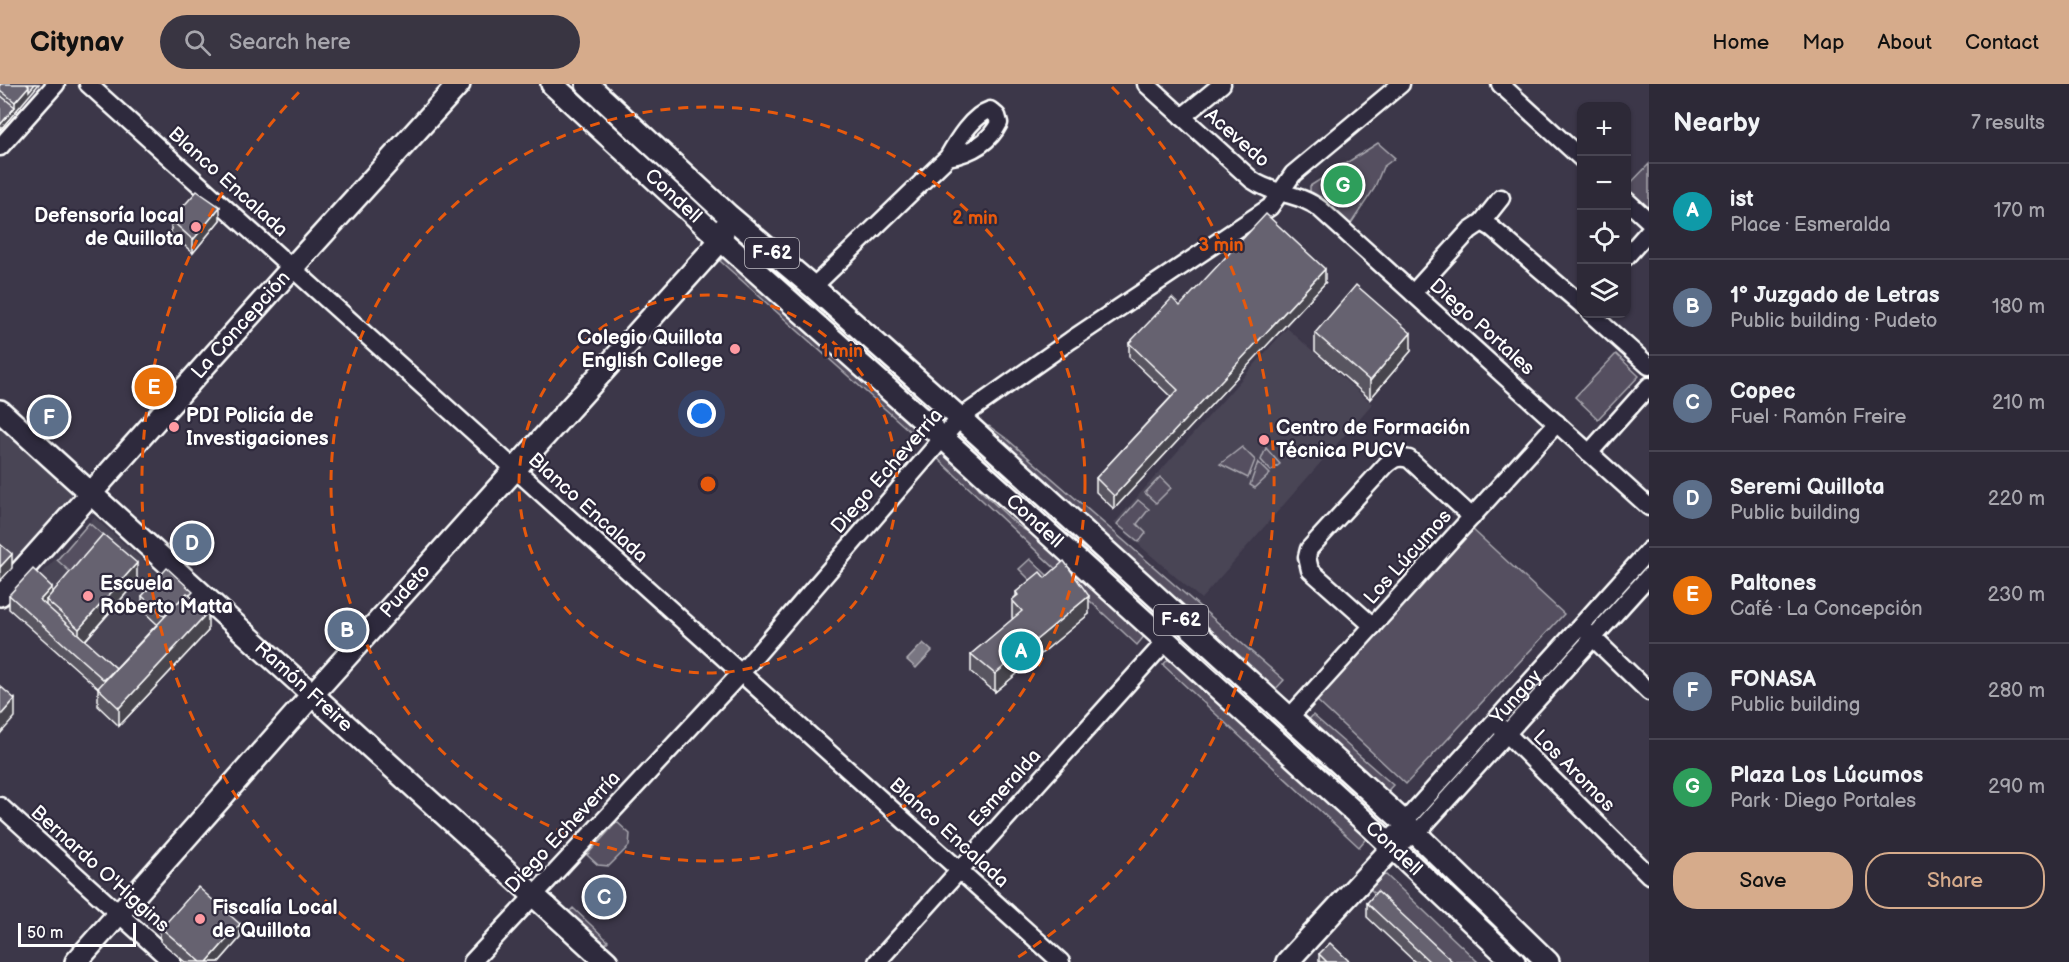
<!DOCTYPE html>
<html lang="en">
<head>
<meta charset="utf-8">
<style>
  :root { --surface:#2d2937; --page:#393542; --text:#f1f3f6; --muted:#a7a6ad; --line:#484552; --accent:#d6ab8b }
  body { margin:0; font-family:"Balsamiq Sans",sans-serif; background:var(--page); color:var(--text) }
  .controls { position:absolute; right:18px; top:18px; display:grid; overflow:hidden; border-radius:12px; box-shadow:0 2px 4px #0004 }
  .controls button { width:54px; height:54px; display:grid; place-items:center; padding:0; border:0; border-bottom:2px solid var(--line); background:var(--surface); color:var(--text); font:30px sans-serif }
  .scale { position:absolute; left:18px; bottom:15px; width:118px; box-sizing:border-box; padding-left:6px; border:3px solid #fff; border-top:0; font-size:16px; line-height:21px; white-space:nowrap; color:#fff; -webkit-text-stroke:4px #2f2a3d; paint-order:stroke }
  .you { position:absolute; left:702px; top:330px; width:21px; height:21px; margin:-15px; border:4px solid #fff; border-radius:50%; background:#1a73e8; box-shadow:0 0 0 9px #1a73e833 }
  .badge { display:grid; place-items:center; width:39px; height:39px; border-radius:50%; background:var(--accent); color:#fff; font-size:20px; font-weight:700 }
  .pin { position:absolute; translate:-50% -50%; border:3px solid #fff; box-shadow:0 2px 6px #0006 }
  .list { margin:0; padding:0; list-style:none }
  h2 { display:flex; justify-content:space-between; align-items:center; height:78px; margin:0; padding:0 24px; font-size:26px }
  h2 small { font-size:20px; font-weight:400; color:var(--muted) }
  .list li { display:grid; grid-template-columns:39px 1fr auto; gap:18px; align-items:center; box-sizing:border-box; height:96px; padding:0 24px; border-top:2px solid var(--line) }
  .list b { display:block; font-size:22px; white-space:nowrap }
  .list p { margin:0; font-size:20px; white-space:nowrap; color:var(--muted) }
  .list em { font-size:20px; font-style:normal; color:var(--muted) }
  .actions { display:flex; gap:12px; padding:18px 24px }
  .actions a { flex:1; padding:14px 0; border:2px solid var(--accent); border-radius:24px; text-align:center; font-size:21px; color:var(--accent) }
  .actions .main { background:var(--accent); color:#111 }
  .icon { flex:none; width:33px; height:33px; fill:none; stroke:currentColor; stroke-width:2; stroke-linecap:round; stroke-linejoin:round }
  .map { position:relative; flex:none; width:1649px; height:878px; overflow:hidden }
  header { display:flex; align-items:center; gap:36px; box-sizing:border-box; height:84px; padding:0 30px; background:var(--accent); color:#111 }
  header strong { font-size:28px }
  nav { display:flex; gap:33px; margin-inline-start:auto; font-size:21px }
  .search { width:420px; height:54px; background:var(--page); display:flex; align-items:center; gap:15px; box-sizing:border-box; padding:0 21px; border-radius:33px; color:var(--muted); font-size:22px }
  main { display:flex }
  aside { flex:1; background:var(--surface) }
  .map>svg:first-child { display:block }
  .built { fill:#494455 }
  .green { fill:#555060; stroke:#aaa8b0; stroke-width:1.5 }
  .water { fill:#797682; stroke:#afadb4; stroke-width:1.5 }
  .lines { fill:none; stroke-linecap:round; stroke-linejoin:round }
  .minor-casing { stroke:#fff; stroke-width:21 }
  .major-casing { stroke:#fff; stroke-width:26 }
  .minor { stroke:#2f2a3d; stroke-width:16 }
  .major { stroke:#2f2a3d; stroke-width:21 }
  .wall { fill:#585460; stroke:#fff; stroke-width:1.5 }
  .shaded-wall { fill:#47454e; stroke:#fff; stroke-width:1.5 }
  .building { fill:#666270; stroke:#fff; stroke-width:1.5 }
  .ring { fill:none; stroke:#e8590c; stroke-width:3; stroke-dasharray:10 8 }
  .poi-dot { fill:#ff9aa2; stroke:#2f2a3d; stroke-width:2 }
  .labels { text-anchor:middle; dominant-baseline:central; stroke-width:4.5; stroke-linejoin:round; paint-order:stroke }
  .shield { fill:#2f2a3d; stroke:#c1bfc5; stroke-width:1.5 }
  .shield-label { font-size:18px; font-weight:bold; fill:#fff }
  .street-label { font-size:20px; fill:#fff; stroke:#2f2a3d }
  .poi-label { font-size:20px; font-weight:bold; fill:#fff; stroke:#2f2a3d; text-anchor:start }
  .centre { fill:#e8590c; stroke:#2f2a3d; stroke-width:3 }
  .ring-label { font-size:18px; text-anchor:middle; font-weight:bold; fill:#e8590c; stroke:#2f2a3d; stroke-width:4.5; stroke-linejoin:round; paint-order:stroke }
</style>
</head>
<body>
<header>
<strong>Citynav</strong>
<div class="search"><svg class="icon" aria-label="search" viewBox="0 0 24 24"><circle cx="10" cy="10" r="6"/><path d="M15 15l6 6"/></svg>Search here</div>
<nav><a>Home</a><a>Map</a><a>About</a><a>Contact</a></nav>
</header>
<main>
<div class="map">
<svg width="1649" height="878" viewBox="0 0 1649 878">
  <rect width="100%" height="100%" fill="#3c3749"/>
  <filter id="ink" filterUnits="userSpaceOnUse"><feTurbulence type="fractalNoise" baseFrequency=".0167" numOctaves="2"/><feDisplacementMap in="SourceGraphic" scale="12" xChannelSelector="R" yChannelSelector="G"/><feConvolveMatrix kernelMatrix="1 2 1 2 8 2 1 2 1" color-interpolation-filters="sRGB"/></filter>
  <g filter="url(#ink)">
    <!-- built -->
    <path class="built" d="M 0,0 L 44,0 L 0,50 Z
      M 1287,244 L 1372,320 L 1201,515 L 1114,439 Z
      M 0,338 L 79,408 L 0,497 Z
      M 94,433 L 167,498 L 167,548 L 106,612 L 9,525 Z"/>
    <!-- green -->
    <path class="green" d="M 1378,59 L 1395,74 L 1383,83 L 1374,105 L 1350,141 L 1312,112 L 1310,109 L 1310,102 Z
      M 631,62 L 664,83 L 721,133 L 716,141 Z
      M 1649,80 L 1649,129 L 1627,108 L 1626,104 Z
      M 730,145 L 839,238 L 792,207 L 729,153 Z
      M 726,170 L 920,344 L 914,351 L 720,177 Z
      M 1616,270 L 1639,292 L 1598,335 L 1575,313 Z
      M 989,342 L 1007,355 L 1284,596 L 1273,608 L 1169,518 L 1157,499 L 1139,482 L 983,345 Z
      M 963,346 L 1393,740 L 1387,747 L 955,356 L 954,347 Z
      M 1242,363 L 1255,376 L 1248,394 L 1220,380 Z
      M 1266,364 L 1280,380 L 1271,387 L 1261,376 Z
      M 949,368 L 965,385 L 981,407 L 1017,441 L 1042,457 L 1146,550 L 1137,561 L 938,375 L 942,370 Z
      M 1258,378 L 1270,390 L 1255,404 L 1250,401 Z
      M 1160,393 L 1171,404 L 1156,419 L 1145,409 Z
      M 1138,416 L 1149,425 L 1137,440 L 1146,449 L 1139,458 L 1117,440 Z
      M 89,439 L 112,459 L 79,496 L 57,476 Z
      M 1471,444 L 1564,530 L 1406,700 L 1313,613 Z
      M 1030,475 L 1049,493 L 1036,502 L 1019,485 Z
      M 1171,572 L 1369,751 L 1359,763 L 1163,581 Z
      M 1313,631 L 1393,701 L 1381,714 L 1303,642 Z
      M 617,738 L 630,750 L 629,762 L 609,782 L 598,781 L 587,771 Z
      M 1409,758 L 1510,858 L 1542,878 L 1521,878 L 1403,765 Z
      M 1385,790 L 1478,878 L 1447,878 L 1370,805 Z
      M 573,824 L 608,857 L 600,866 L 564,833 Z"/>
    <!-- water -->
    <path class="water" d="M 923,559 L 932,567 L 916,584 L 907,576 Z"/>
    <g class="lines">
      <!-- minor casing -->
      <g class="minor-casing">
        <g id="minor">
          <path d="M 88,0 L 1061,878"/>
          <path d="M 1146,0 L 1252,96 C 1273,111 1299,108 1320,125 L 1649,423"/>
          <path d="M 1500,0 L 1582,75"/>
          <path d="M 1182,33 L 1222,0"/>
          <path d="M 0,63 L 56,0"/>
          <path d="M 1626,116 L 1649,137"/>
          <path d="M 1482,138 L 1492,144 L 1582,221"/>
          <path d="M 1626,173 L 1649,147"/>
          <path d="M 813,203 L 948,73 C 970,69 989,59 999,39 L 997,32 L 990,26 C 972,32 957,57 948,73"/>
          <path d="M 1413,209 L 1470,146 L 1482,138 L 1501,114"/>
          <path d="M 1591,230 L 1649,282"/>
          <path d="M 1589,369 L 1649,302"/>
          <path d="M 1373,542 L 1310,486 L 1307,473 L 1309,465 L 1386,381 C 1394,374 1399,372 1409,375 L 1472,433"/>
          <path d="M 1585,546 L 1649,608"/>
          <path d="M 1289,634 L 1557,339"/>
          <path d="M 1499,642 L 1649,791"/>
          <path d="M 0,722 L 172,878"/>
          <path id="s1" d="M 1404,738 L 1649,466"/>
          <path d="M 1405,756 L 1416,750 L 1649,492"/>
          <path d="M 472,878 L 741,589 L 960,334 L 1071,256 L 1270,123 L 1293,90 L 1401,0"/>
          <path d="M 877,878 L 1165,558"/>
        </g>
      </g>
      <!-- major casing -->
      <g class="major-casing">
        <g id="major">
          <path id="s2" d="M 552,0 L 721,156 L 943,354 L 1372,744 L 1514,878"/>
          <path d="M 587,0 L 728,131 L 813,203 L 960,334 L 1404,738 L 1548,878"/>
          <path id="s3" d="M 0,327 L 607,878"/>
          <path id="s4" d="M 0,511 L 292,184 L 459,0"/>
          <path id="s5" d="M 76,878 L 312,611 L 721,156 L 724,144"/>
          <path d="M 1287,878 L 1392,764 L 1397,752"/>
        </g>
      </g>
      <!-- minor -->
      <use href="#minor" class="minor"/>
      <!-- major -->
      <use href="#major" class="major"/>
    </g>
    <!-- wall -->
    <path class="wall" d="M 0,0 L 29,11 L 0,46 Z
      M 171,136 L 220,136 L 193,169 L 171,150 Z
      M 1325,199 L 1114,425 L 1096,408 L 1096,394 L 1171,313 L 1129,273 L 1129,259 L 1180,222 Z
      M 1315,249 L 1411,267 L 1370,315 L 1315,267 Z
      M 1045,494 L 1089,530 L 995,608 L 971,588 L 971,570 L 1013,535 L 1012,534 L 1012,516 L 1016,512 L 1016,508 Z
      M 137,497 L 85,557 L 116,584 L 157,540 L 142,526 L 142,512 L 193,514 L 208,547 L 119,642 L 98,622 L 98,604 L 9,525 L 9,511 L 52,508 Z
      M 1367,819 L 1453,878 L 1415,878 L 1367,833 Z
      M 160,843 L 240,854 L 219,878 L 185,878 L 160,857 Z
      M 1319,870 L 1350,878 L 1319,878 Z"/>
    <!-- shaded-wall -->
    <path class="shaded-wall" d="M 35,0 L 39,0 L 0,46 L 0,41 L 15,23 L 15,18 L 29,2 Z
      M 220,123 L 220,136 L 193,169 L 193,156 Z
      M 1325,185 L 1325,199 L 1114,425 L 1114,412 Z
      M 1411,249 L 1411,267 L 1370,315 L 1370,297 Z
      M 12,470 L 12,484 L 0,497 L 0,483 Z
      M 137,479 L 137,497 L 79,563 L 79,545 Z
      M 52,503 L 52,517 L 46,516 L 46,524 L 40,516 Z
      M 1089,512 L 1089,530 L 995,608 L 995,590 Z
      M 208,528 L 208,547 L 119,642 L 119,624 Z
      M 15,615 L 15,633 L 0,650 L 0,632 Z
      M 240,840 L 240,854 L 219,878 L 207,878 Z"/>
    <!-- building -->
    <path class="building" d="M 0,0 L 26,0 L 29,2 L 15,18 L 0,6 Z
      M 26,0 L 35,0 L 29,7 L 29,2 Z
      M 0,11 L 15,23 L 0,41 Z
      M 197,107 L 220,123 L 193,156 L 171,136 Z
      M 1266,130 L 1325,185 L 1114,412 L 1096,394 L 1178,306 L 1129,259 L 1172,214 L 1180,222 Z
      M 1356,201 L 1411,249 L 1370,297 L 1315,249 Z
      M 103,450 L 137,479 L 79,545 L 46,516 Z
      M 0,460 L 12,470 L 0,483 Z
      M 1064,477 L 1089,512 L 995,590 L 971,570 L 1022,527 L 1012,516 L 1018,511 L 1016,508 L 1040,488 L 1045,494 Z
      M 167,484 L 193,508 L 190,511 L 187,509 L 164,532 L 142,512 Z
      M 33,485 L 52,503 L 40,516 L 116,584 L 104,596 L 9,511 Z
      M 187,509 L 208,528 L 119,624 L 98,604 Z
      M 0,602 L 15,615 L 0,632 Z
      M 198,803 L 240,840 L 207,878 L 201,878 L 160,843 L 166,839 Z
      M 1377,807 L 1453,878 L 1430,878 L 1367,819 Z
      M 1330,859 L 1350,878 L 1327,878 L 1319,870 Z"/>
  </g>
  <!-- distance rings -->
  <g class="ring">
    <circle cx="708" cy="400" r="189"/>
    <circle cx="708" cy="400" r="377"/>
    <path d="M404 877A566 566 0 0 1 304 3M1112 3A566 566 0 0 1 1012 877"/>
  </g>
  <!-- markers -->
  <g class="poi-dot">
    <circle cx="196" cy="143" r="6"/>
    <circle cx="735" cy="265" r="6"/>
    <circle cx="174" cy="343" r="6"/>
    <circle cx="1264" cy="356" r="6"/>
    <circle cx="88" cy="512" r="6"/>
    <circle cx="200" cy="835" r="6"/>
  </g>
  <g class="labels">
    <!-- shield labels -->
    <g class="shield">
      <rect x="745" y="154" width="54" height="30" rx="4.5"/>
      <rect x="1154" y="521" width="54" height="30" rx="4.5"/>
    </g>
    <g class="shield-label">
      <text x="772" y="169">F-62</text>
      <text x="1181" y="536">F-62</text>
    </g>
    <!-- street labels -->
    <g class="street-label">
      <text transform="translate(1237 54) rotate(41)">Acevedo</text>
      <text transform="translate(228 98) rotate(42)">Blanco Encalada</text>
      <text stroke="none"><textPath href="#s2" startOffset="165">Condell</textPath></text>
      <text stroke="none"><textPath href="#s4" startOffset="362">La Concepción</textPath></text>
      <text transform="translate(1482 243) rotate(42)">Diego Portales</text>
      <text transform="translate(887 387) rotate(-49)">Diego Echeverría</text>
      <text transform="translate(588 424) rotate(42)">Blanco Encalada</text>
      <text stroke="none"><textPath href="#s2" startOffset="651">Condell</textPath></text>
      <text transform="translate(1408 473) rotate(-48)">Los Lúcumos</text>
      <text stroke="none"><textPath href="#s5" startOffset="496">Pudeto</textPath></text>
      <text stroke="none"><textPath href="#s3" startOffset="410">Ramón Freire</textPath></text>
      <text stroke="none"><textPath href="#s1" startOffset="168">Yungay</textPath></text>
      <text transform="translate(1574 687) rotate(45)">Los Aromos</text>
      <text transform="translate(1005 704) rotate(-48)">Esmeralda</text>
      <text transform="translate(563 748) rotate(-47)">Diego Echeverría</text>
      <text transform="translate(949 749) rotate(42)">Blanco Encalada</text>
      <text stroke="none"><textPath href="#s2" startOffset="1137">Condell</textPath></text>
      <text transform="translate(100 785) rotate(42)">Bernardo O'Higgins</text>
    </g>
    <!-- poi labels -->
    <g class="poi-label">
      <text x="184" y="132" text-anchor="end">Defensoría local<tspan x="184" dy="23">de Quillota</tspan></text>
      <text x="723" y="254" text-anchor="end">Colegio Quillota<tspan x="723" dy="23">English College</tspan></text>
      <text x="186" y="332">PDI Policía de<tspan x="186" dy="23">Investigaciones</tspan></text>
      <text x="1276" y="344">Centro de Formación<tspan x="1276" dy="23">Técnica PUCV</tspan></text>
      <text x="100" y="500">Escuela<tspan x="100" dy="23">Roberto Matta</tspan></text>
      <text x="212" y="824">Fiscalía Local<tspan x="212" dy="23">de Quillota</tspan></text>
    </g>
  </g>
  <circle cx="708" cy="400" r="9" class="centre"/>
  <g class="ring-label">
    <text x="975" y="140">2 min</text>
    <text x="1221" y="167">3 min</text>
    <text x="842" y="273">1 min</text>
  </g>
</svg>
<div class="controls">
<button>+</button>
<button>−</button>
<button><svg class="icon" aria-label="locate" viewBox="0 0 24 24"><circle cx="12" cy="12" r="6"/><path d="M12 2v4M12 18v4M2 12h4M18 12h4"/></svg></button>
<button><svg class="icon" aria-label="layers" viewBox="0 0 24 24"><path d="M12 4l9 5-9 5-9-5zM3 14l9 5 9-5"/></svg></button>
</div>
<div class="scale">50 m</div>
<div class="you"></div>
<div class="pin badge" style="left:1021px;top:567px;background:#0f9aa8">A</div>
<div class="pin badge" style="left:347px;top:546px;background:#5c6f8a">B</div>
<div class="pin badge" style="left:604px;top:813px;background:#5c6f8a">C</div>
<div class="pin badge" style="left:192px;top:459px;background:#5c6f8a">D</div>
<div class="pin badge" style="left:154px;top:303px;background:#e8710a">E</div>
<div class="pin badge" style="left:49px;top:333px;background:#5c6f8a">F</div>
<div class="pin badge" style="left:1343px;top:101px;background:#2e9e5b">G</div>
</div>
<aside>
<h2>Nearby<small>7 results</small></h2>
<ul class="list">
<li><span class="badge" style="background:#0f9aa8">A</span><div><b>ist</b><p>Place · Esmeralda</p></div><em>170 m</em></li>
<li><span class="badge" style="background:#5c6f8a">B</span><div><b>1º Juzgado de Letras</b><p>Public building · Pudeto</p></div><em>180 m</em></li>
<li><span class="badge" style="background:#5c6f8a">C</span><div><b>Copec</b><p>Fuel · Ramón Freire</p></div><em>210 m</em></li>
<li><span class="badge" style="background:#5c6f8a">D</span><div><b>Seremi Quillota</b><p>Public building</p></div><em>220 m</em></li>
<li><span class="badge" style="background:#e8710a">E</span><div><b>Paltones</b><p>Café · La Concepción</p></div><em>230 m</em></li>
<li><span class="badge" style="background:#5c6f8a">F</span><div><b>FONASA</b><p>Public building</p></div><em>280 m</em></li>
<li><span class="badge" style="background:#2e9e5b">G</span><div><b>Plaza Los Lúcumos</b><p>Park · Diego Portales</p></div><em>290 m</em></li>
</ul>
<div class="actions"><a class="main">Save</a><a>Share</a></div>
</aside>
</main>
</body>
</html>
